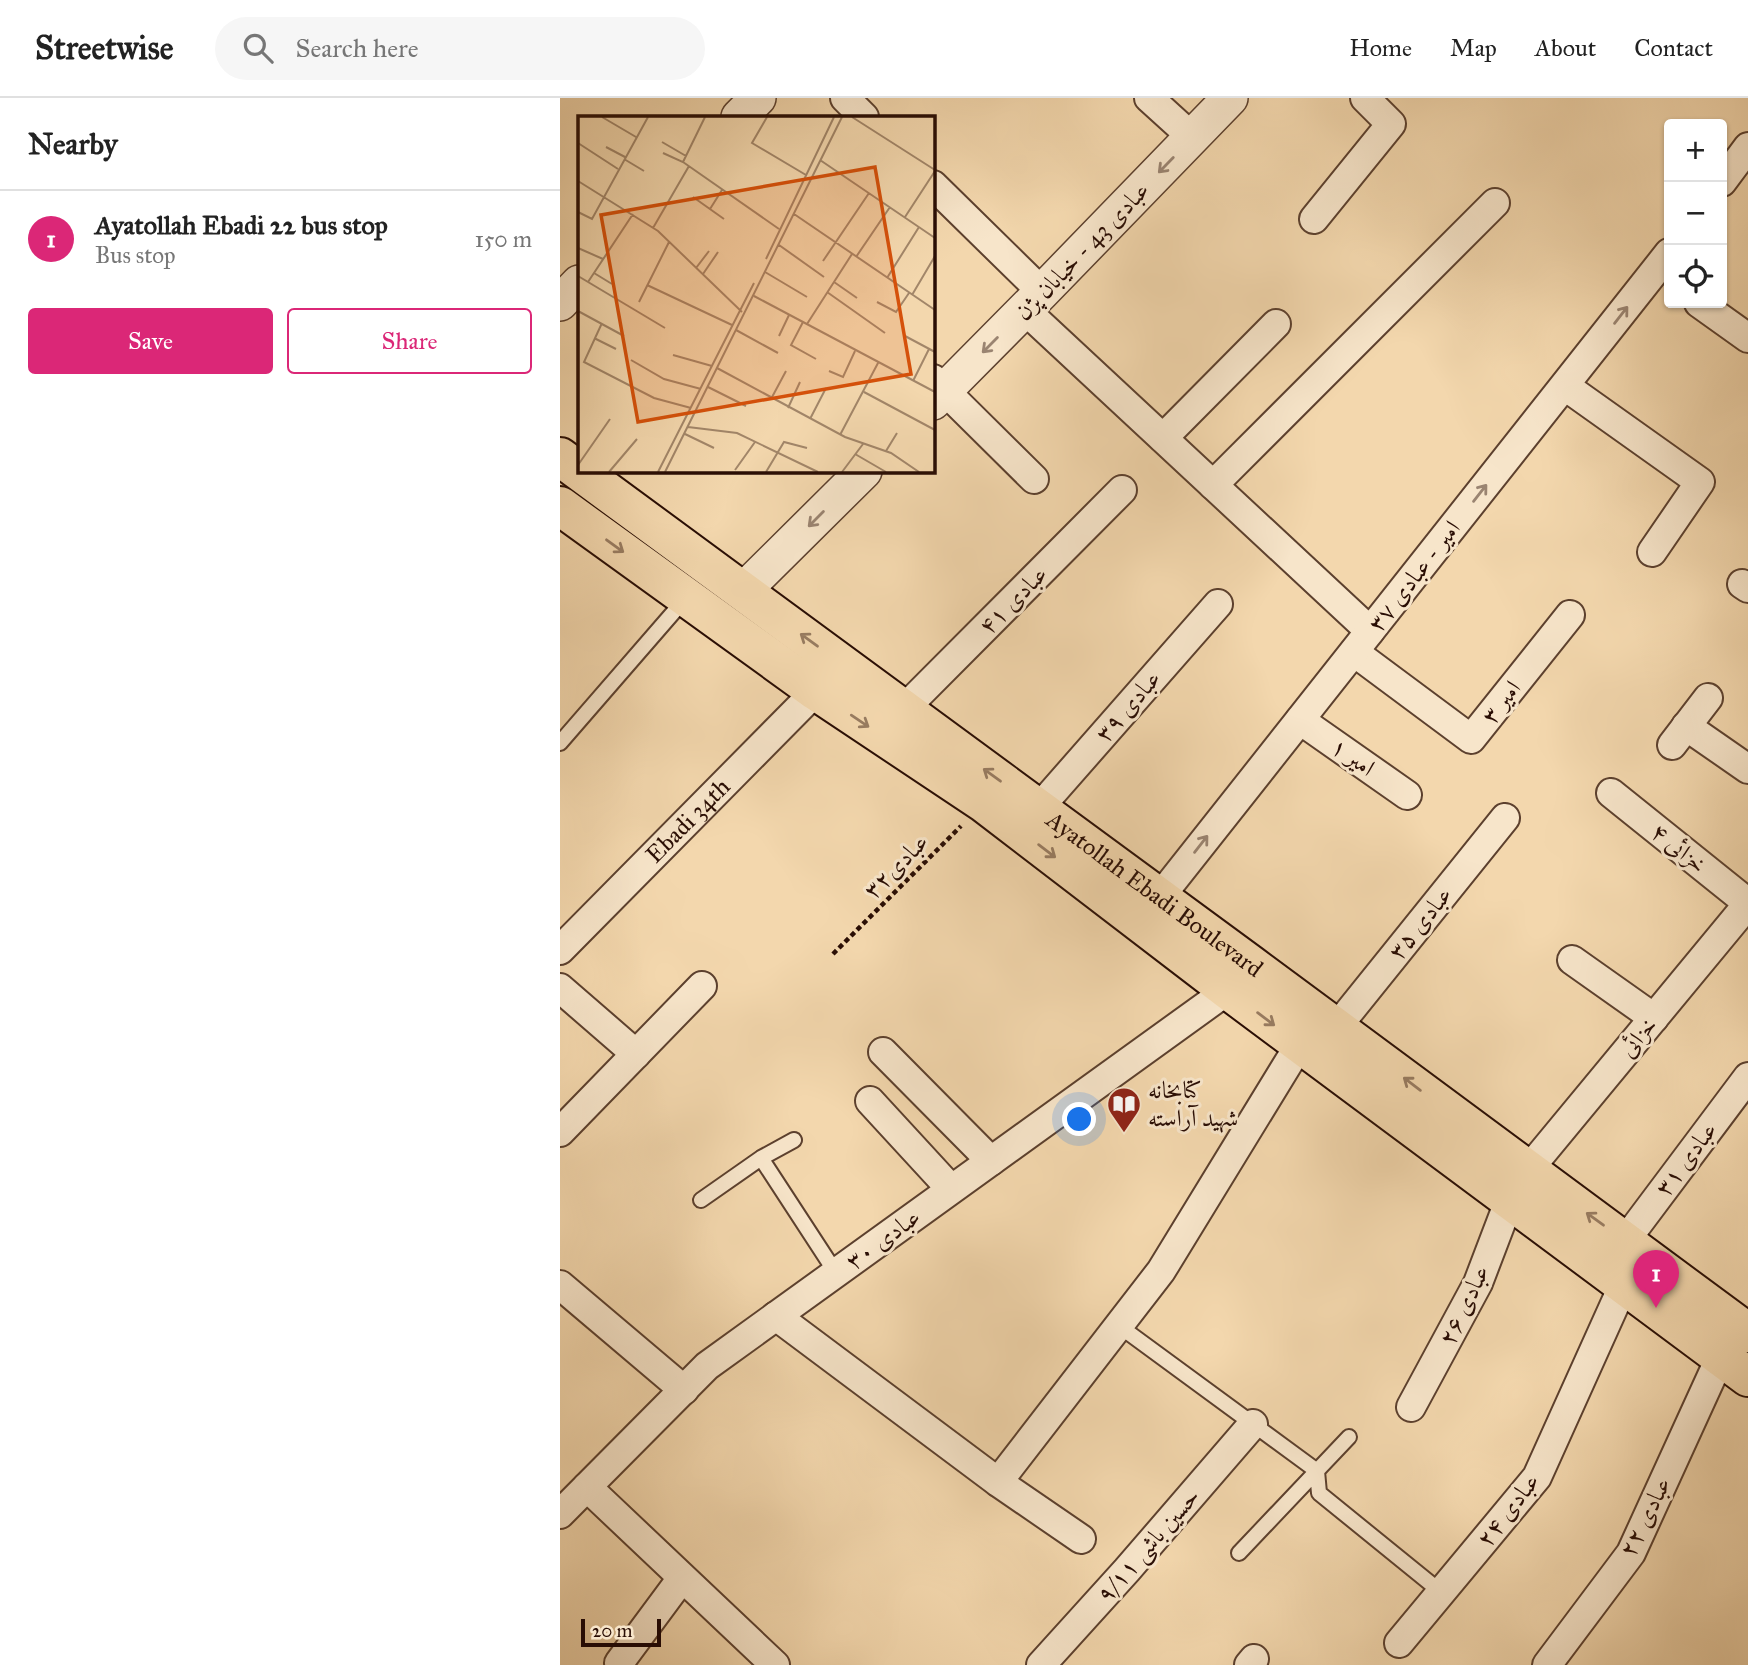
<!DOCTYPE html>
<html lang="en">
<head>
<meta charset="utf-8">
<style>
  :root { --surface:#fff; --page:#f6f6f6; --text:#222; --muted:#767676; --line:#e0e0e0; --accent:#db2777 }
  body { margin:0; font-family:"IM FELL Great Primer",Amiri,serif; background:var(--page); color:var(--text) }
  .controls { position:absolute; right:21px; top:21px; display:grid; overflow:hidden; border-radius:7px; box-shadow:0 2px 5px #0004 }
  .controls button { width:63px; height:63px; display:grid; place-items:center; padding:0; border:0; border-bottom:2px solid var(--line); background:var(--surface); color:var(--text); font:35px sans-serif }
  .scale { position:absolute; left:21px; bottom:18px; width:80px; box-sizing:border-box; padding-left:7px; border:4px solid #290d04; border-top:0; font-size:19px; line-height:24px; white-space:nowrap; color:#290d04; -webkit-text-stroke:5px #f7e5ca; paint-order:stroke }
  .you { position:absolute; left:520px; top:1022px; width:24px; height:24px; margin:-18px; border:5px solid #fff; border-radius:50%; background:#1a73e8; box-shadow:0 0 0 10px #1a73e833 }
  .badge { display:grid; place-items:center; width:46px; height:46px; border-radius:50%; background:var(--accent); color:#fff; font-size:23px; font-weight:700 }
  .pin { position:absolute; translate:-50% -58px; filter:drop-shadow(0 2px 4px #0008) }
  .pin::after { content:''; position:absolute; top:37px; width:24px; height:21px; background:inherit; clip-path:polygon(0 0,100% 0,50% 100%) }
  .list { margin:0; padding:0; list-style:none }
  h2 { display:flex; justify-content:space-between; align-items:center; height:91px; margin:0; padding:0 28px; font-size:30px }
  h2 small { font-size:23px; font-weight:400; color:var(--muted) }
  .list li { display:grid; grid-template-columns:46px 1fr auto; gap:21px; align-items:center; box-sizing:border-box; height:98px; padding:0 28px; border-top:2px solid var(--line) }
  .list b { display:block; font-size:26px; white-space:nowrap }
  .list p { margin:0; font-size:23px; white-space:nowrap; color:var(--muted) }
  .list em { font-size:23px; font-style:normal; color:var(--muted) }
  .actions { display:flex; gap:14px; padding:21px 28px }
  .actions a { flex:1; padding:16px 0; border:2px solid var(--accent); border-radius:7px; text-align:center; font-size:24px; color:var(--accent) }
  .actions .main { background:var(--accent); color:#fff }
  .icon { flex:none; width:38px; height:38px; fill:none; stroke:currentColor; stroke-width:2; stroke-linecap:round; stroke-linejoin:round }
  .map { position:relative; flex:none; width:1188px; height:1567px; overflow:hidden }
  header { display:flex; align-items:center; gap:42px; box-sizing:border-box; height:98px; padding:0 35px; background:var(--surface); border-bottom:2px solid var(--line) }
  header strong { font-size:33px }
  nav { display:flex; gap:38px; margin-inline-start:auto; font-size:24px }
  .search { width:490px; height:63px; background:var(--page); display:flex; align-items:center; gap:18px; box-sizing:border-box; padding:0 24px; border-radius:38px; color:var(--muted); font-size:26px }
  main { display:flex }
  aside { flex:1; background:var(--surface) }
  .map>svg:first-child { display:block }
  .lines { fill:none; stroke-linecap:round; stroke-linejoin:round }
  .service-casing { stroke:#5c402e; stroke-width:18 }
  .minor-casing { stroke:#5c402e; stroke-width:32 }
  .tertiary-casing { stroke:#5c402e; stroke-width:38 }
  .primary-casing { stroke:#290d04; stroke-width:42 }
  .path { stroke:#290d04; stroke-width:4.5; stroke-dasharray:5 3.5; stroke-linecap:butt }
  .service { stroke:#f7e5ca; stroke-width:14 }
  .minor { stroke:#f7e5ca; stroke-width:28 }
  .tertiary { stroke:#f7e5ca; stroke-width:35 }
  .primary { stroke:#f3d7ad; stroke-width:38 }
  .oneway { stroke:#9a8471 }
  .oneway2 { stroke:#987c61 }
  .labels { text-anchor:middle; dominant-baseline:central; stroke-width:6; stroke-linejoin:round; paint-order:stroke }
  .street-label { font-size:24px; fill:#290d04; stroke:#f7e5ca }
  .poi-label { font-size:24px; fill:#290d04; stroke:#f7e5ca; text-anchor:start }
  .inset-road { fill:none; stroke:#a28669; stroke-width:2 }
  .view { fill:#d5510b; fill-opacity:0.15; stroke:#d5510b; stroke-width:3.5 }
  .inset-edge { fill:none; stroke:#290d04; stroke-width:3.5 }
</style>
</head>
<body>
<header>
<strong>Streetwise</strong>
<div class="search"><svg class="icon" aria-label="search" viewBox="0 0 24 24"><circle cx="10" cy="10" r="6"/><path d="M15 15l6 6"/></svg>Search here</div>
<nav><a>Home</a><a>Map</a><a>About</a><a>Contact</a></nav>
</header>
<main>
<aside>
<h2>Nearby<small></small></h2>
<ul class="list">
<li><span class="badge">1</span><div><b>Ayatollah Ebadi 22 bus stop</b><p>Bus stop</p></div><em>150 m</em></li>
</ul>
<div class="actions"><a class="main">Save</a><a>Share</a></div>
</aside>
<div class="map">
<svg width="1188" height="1567" viewBox="0 0 1188 1567">
  <rect width="100%" height="100%" fill="#f3d7ad"/>
  <filter id="stains"><feTurbulence type="fractalNoise" baseFrequency=".00286" numOctaves="4"/><feColorMatrix values="0 0 0 0 .2 0 0 0 0 .09 0 0 0 0 .02 0 0 0 .5 -.17"/></filter>
  <radialGradient id="worn" r=".72"><stop offset=".6" stop-color="#630" stop-opacity="0"/><stop offset="1" stop-color="#630" stop-opacity=".3"/></radialGradient>
  <g class="lines">
    <!-- service casing -->
    <g class="service-casing">
      <path id="service" d="M 0,645 L 125,501
        M 201,1060 L 276,1175
        M 141,1102 L 201,1060 L 234,1042
        M 558,1227 L 757,1373 L 759,1395 L 881,1494
        M 679,1455 L 789,1339"/>
    </g>
    <!-- minor casing -->
    <g class="minor-casing">
      <g id="minor">
        <path d="M 285,0 L 304,19"/>
        <path d="M 589,0 L 632,39"/>
        <path d="M 1162,84 L 1188,49"/>
        <path d="M 373,87 L 482,194"/>
        <path d="M 754,121 L 831,26 L 805,0"/>
        <path d="M 1139,205 L 1188,240"/>
        <path d="M 465,212 L 810,533"/>
        <path d="M 373,281 L 474,381"/>
        <path d="M 1005,288 L 1140,384 L 1092,454"/>
        <path d="M 603,340 L 716,226"/>
        <path d="M 653,387 L 935,105"/>
        <path d="M 1182,486 L 1188,490"/>
        <path d="M 794,554 L 911,641 L 1010,517"/>
        <path d="M 343,612 L 562,392"/>
        <path d="M 740,622 L 847,697"/>
        <path d="M 1126,628 L 1188,671"/>
        <path d="M 1112,647 L 1148,600"/>
        <path d="M 1051,695 L 1188,805"/>
        <path d="M 478,711 L 658,506"/>
        <path d="M 599,800 L 1109,155"/>
        <path id="s1" d="M 0,852 L 256,593"/>
        <path d="M 1012,862 L 1094,920"/>
        <path d="M 0,890 L 76,956"/>
        <path d="M 776,930 L 945,720"/>
        <path d="M 323,954 L 431,1063"/>
        <path d="M 310,1003 L 391,1091"/>
        <path d="M 0,1034 L 142,888"/>
        <path d="M 968,1072 L 1188,806"/>
        <path d="M 1065,1143 L 1188,979"/>
        <path d="M 0,1187 L 124,1292"/>
        <path d="M 216,1218 L 438,1384 L 521,1441"/>
        <path d="M 851,1309 L 918,1185 L 950,1101"/>
        <path d="M 438,1384 L 601,1173 L 740,946"/>
        <path d="M 27,1389 L 215,1567"/>
        <path d="M 0,1416 L 147,1268 L 668,892 L 680,879"/>
        <path d="M 839,1545 L 977,1379 L 1064,1186"/>
        <path d="M 59,1565 L 122,1480"/>
        <path d="M 481,1567 L 567,1472 L 693,1326"/>
        <path d="M 689,1567 L 694,1561"/>
        <path d="M 987,1567 L 1071,1455 L 1161,1258"/>
      </g>
    </g>
    <!-- tertiary casing -->
    <g class="tertiary-casing">
      <path id="tertiary" d="M 179,19 L 198,0
        M 0,205 L 19,185
        M 373,304 L 482,194 L 670,0
        M 182,494 L 304,373"/>
    </g>
    <!-- primary casing -->
    <g class="primary-casing">
      <g id="primary">
        <path id="s2" d="M 0,359 L 691,867 L 1188,1235"/>
        <path d="M 0,408 L 256,593 L 424,705 L 668,892 L 1188,1279"/>
      </g>
    </g>
    <!-- path -->
    <path class="path" d="M 273,856 L 401,728"/>
    <!-- service -->
    <use href="#service" class="service"/>
    <!-- minor -->
    <use href="#minor" class="minor"/>
    <!-- tertiary -->
    <use href="#tertiary" class="tertiary"/>
    <!-- primary -->
    <use href="#primary" class="primary"/>
  </g>
  <!-- one-way arrows -->
  <defs><path id="oneway-shaft" d="M-6 0H5M1.5-3L5.5 0L1.5 3" fill="none" stroke-width="1.6" stroke-linecap="round" stroke-linejoin="round" transform="scale(1.75)"/></defs>
  <g class="oneway">
    <use href="#oneway-shaft" transform="translate(606 67) rotate(134)"/>
    <use href="#oneway-shaft" transform="translate(1061 217) rotate(-52)"/>
    <use href="#oneway-shaft" transform="translate(430 247) rotate(135)"/>
    <use href="#oneway-shaft" transform="translate(920 395) rotate(-52)"/>
    <use href="#oneway-shaft" transform="translate(256 421) rotate(135)"/>
    <use href="#oneway-shaft" transform="translate(641 746) rotate(-52)"/>
  </g>
  <g class="oneway2">
    <use href="#oneway-shaft" transform="translate(55 448) rotate(36)"/>
    <use href="#oneway-shaft" transform="translate(249 542) rotate(-144)"/>
    <use href="#oneway-shaft" transform="translate(300 623) rotate(34)"/>
    <use href="#oneway-shaft" transform="translate(432 677) rotate(-144)"/>
    <use href="#oneway-shaft" transform="translate(487 753) rotate(37)"/>
    <use href="#oneway-shaft" transform="translate(706 921) rotate(37)"/>
    <use href="#oneway-shaft" transform="translate(852 986) rotate(-143)"/>
    <use href="#oneway-shaft" transform="translate(1035 1121) rotate(-144)"/>
  </g>
  <!-- icons -->
  <defs>
    <g id="library-pin" transform="scale(1.75)"><path d="M0 17L-7.5 6A9.5 9.5 0 1 1 7.5 6Z" fill="#8f2418" stroke="#f7e5ca"/><path d="M-6-4Q-3-5.5-.7-3.5V5Q-3 3-6 4ZM6-4Q3-5.5 .7-3.5V5Q3 3 6 4Z" fill="#fff"/></g>
  </defs>
  <g fill-rule="evenodd">
    <use href="#library-pin" x="564" y="1006"/>
  </g>
  <g class="labels">
    <!-- street labels -->
    <g class="street-label">
      <text transform="translate(522 153) rotate(-46)">عبادی 43 - خیابان پژن</text>
      <text transform="translate(854 478) rotate(-52)">امیر - عبادی ۳۷</text>
      <text transform="translate(453 502) rotate(-45)">عبادی ۴۱</text>
      <text transform="translate(941 604) rotate(-52)">امیر ۳</text>
      <text transform="translate(568 608) rotate(-49)">عبادی ۳۹</text>
      <text transform="translate(793 659) rotate(35)">امیر ۱</text>
      <text stroke="none"><textPath href="#s1" startOffset="182">Ebadi 34th</textPath></text>
      <text transform="translate(1119 750) rotate(39)">خزائی ۴</text>
      <text transform="translate(336 768) rotate(-45)">عبادی۳۲</text>
      <text stroke="none"><textPath href="#s2" startOffset="738">Ayatollah Ebadi Boulevard</textPath></text>
      <text transform="translate(860 825) rotate(-51)">عبادی ۳۵</text>
      <text transform="translate(1078 939) rotate(-50)">خزائی</text>
      <text transform="translate(1126 1061) rotate(-53)">عبادی ۳۱</text>
      <text transform="translate(323 1141) rotate(-36)">عبادی ۳۰</text>
      <text transform="translate(904 1207) rotate(-64)">عبادی ۲۶</text>
      <text transform="translate(948 1412) rotate(-52)">عبادی ۲۴</text>
      <text transform="translate(1085 1419) rotate(-63)">عبادی ۲۲</text>
      <text transform="translate(588 1447) rotate(-49)">حسین باشی ۹/۱۱</text>
    </g>
    <!-- poi labels -->
    <g class="poi-label">
      <text x="588" y="992">کتابخانه<tspan x="588" dy="28">شهید آراسته</tspan></text>
    </g>
  </g>
  <!-- overview -->
  <g transform="translate(18 18)">
    <rect width="357" height="357" fill="#f3d7ad"/>
    <path class="inset-road" d="M 24,1 L 58,21M 189,1 L 174,27 L 228,59M 274,1 L 357,54M 84,26 L 108,40M 0,27 L 40,53M 28,31 L 47,41M 85,37 L 105,46 L 201,113M 46,43 L 66,55M 242,44 L 357,122M 105,46 L 127,1M 0,65 L 80,115 L 164,196M 115,81 L 146,103M 132,93 L 144,74M 0,96 L 14,103 L 70,1M 216,98 L 357,194M 327,101 L 357,55M 75,112 L 111,50M 201,129 L 246,161M 0,132 L 25,143M 278,141 L 312,91M 188,143 L 256,1M 245,145 L 291,77M 118,152 L 131,135M 187,156 L 229,181M 16,157 L 34,168M 125,158 L 140,136M 0,160 L 87,212M 309,162 L 341,111M 10,166 L 55,98M 256,166 L 279,182M 69,169 L 154,209M 249,176 L 307,217M 334,179 L 357,140M 176,180 L 357,276M 61,186 L 91,126M 299,186 L 318,196 L 331,177M 0,195 L 46,220M 225,206 L 213,229 L 238,243M 24,207 L 6,246 L 76,282 L 113,292M 229,208 L 274,138M 158,214 L 200,237M 201,220 L 211,199M 327,220 L 357,236M 16,222 L 38,233M 95,239 L 134,250M 53,244 L 86,263 L 123,273M 139,252 L 267,321 L 313,337 L 341,356M 251,255 L 265,261 L 277,235M 335,265 L 351,233M 130,271 L 168,290M 286,276 L 357,314M 193,283 L 208,255M 210,292 L 222,266M 232,303 L 248,272M 110,311 L 159,317 L 240,356M 107,318 L 136,332M 262,319 L 300,247M 308,335 L 319,317M 277,338 L 308,356M 0,349 L 32,303M 157,354 L 177,326M 31,356 L 59,323M 80,356 L 176,167M 87,356 L 264,1M 188,356 L 206,326 L 229,332M 264,356 L 285,328"/>
    <path class="view" d="M 297,51 L 333,258 L 60,306 L 23,99 Z"/>
    <rect width="357" height="357" class="inset-edge"/>
  </g>
  <rect width="100%" height="100%" filter="url(#stains)"/>
  <rect width="100%" height="100%" fill="url(#worn)"/>
</svg>
<div class="controls">
<button>+</button>
<button>−</button>
<button><svg class="icon" aria-label="locate" viewBox="0 0 24 24"><circle cx="12" cy="12" r="6"/><path d="M12 2v4M12 18v4M2 12h4M18 12h4"/></svg></button>
</div>
<div class="scale">20 m</div>
<div class="you"></div>
<div class="pin badge" style="left:1096px;top:1210px">1</div>
</div>
</main>
</body>
</html>
